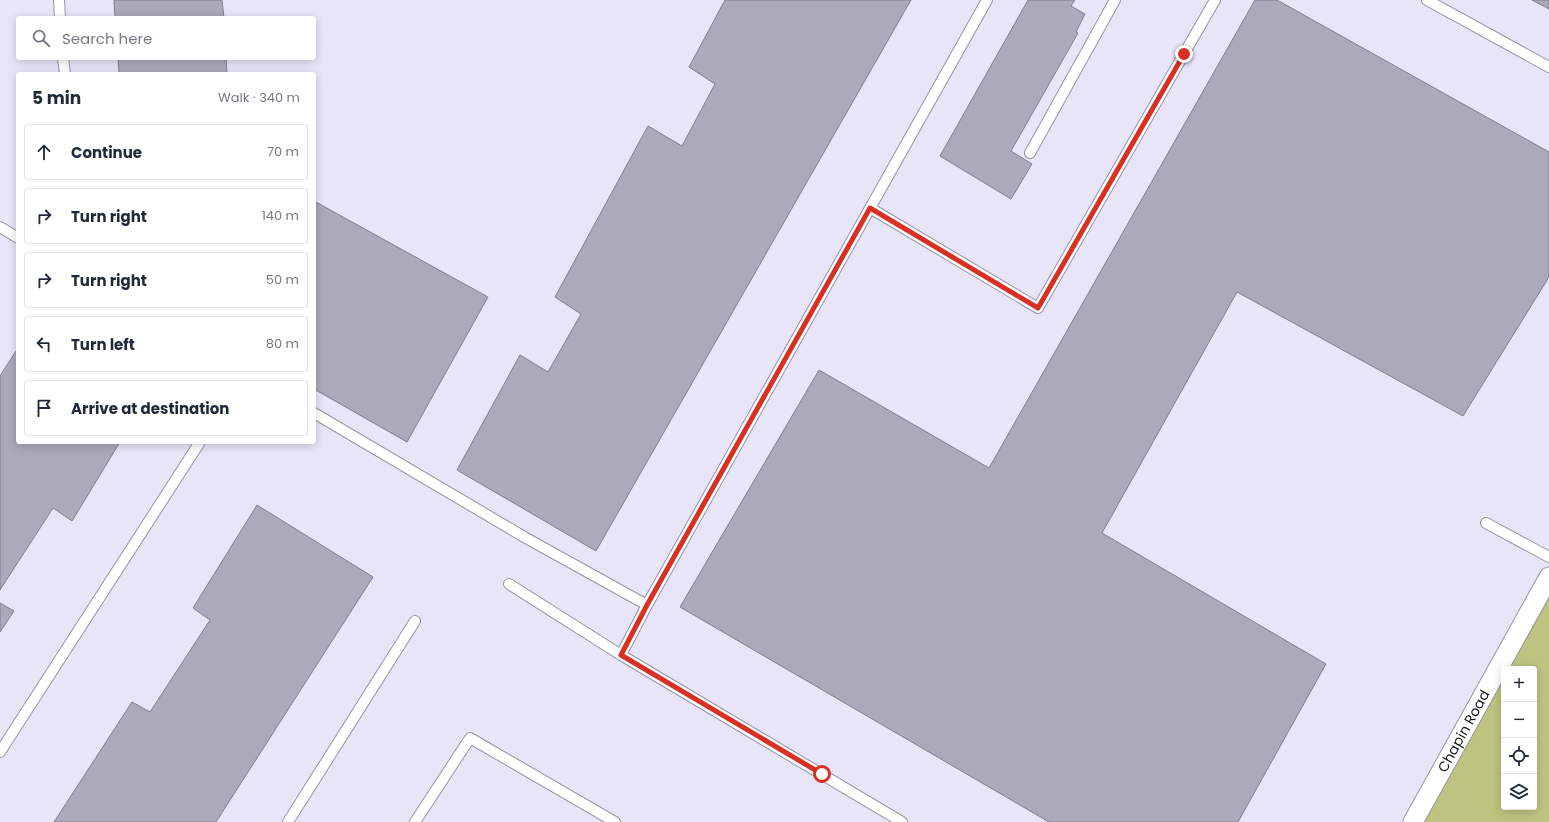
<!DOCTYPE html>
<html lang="en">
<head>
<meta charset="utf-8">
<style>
  :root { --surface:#fff; --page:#f6f6f7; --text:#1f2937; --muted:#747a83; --line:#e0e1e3 }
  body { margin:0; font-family:Poppins,sans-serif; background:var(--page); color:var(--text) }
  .controls { position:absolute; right:12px; bottom:12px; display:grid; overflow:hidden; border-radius:4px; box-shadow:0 2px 10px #0003 }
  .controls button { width:36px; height:36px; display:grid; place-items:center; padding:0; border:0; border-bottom:1px solid var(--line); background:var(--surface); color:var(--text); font:20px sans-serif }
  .stop { position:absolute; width:12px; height:12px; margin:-9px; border:3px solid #d93025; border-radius:50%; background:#fff }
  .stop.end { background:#d93025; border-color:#fff; box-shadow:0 1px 4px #0008 }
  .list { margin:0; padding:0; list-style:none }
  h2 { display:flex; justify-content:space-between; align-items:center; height:52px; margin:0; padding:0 16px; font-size:17px }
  h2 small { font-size:13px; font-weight:400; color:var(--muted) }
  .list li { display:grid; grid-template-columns:26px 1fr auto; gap:12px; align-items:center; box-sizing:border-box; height:56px; margin:0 8px 8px; padding:0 8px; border:1px solid var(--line); border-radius:4px }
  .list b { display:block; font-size:15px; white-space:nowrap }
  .list em { font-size:13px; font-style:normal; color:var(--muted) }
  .icon { flex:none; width:22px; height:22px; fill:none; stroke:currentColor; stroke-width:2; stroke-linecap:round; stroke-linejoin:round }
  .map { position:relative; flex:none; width:1549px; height:822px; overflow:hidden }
  .search { position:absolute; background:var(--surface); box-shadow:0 2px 10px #0003; left:16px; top:16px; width:300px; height:44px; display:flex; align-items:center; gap:10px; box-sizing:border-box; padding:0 14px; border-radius:4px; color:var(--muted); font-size:15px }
  .panel { position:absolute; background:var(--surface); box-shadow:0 2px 10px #0003; left:16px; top:72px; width:300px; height:372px; border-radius:4px }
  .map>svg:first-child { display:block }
  .green { fill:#bdc47f; fill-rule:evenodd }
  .building { fill:#aca9bb; stroke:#817e8f }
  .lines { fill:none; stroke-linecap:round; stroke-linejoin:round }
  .service-casing { stroke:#9693a4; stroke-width:12 }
  .minor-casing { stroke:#9693a4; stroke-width:21 }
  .service { stroke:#fff; stroke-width:10 }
  .minor { stroke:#fff; stroke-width:19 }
  .route { stroke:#d93025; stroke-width:5 }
  .labels { text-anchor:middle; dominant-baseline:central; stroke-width:3; stroke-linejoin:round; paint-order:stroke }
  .street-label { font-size:14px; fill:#15141a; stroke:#f5f4fc }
</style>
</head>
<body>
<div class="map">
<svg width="1549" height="822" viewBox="0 0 1549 822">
  <rect width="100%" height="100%" fill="#e8e5f8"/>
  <!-- green -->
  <path class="green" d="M 1549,588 L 1549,822 L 1415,822 ZM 1504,669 L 1534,669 L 1534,807 L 1504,807 Z"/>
  <!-- building -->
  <path class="building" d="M 114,0 L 222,0 L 224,18 L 115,18 Z
    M 725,0 L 911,0 L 596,551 L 457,470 L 520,355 L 548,372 L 581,314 L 555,297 L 648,126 L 682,146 L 715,84 L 689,67 Z
    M 1028,0 L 1075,0 L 1071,6 L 1085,14 L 1076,32 L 1078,33 L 1011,151 L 1032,164 L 1011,199 L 940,156 Z
    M 1255,0 L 1277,0 L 1549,152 L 1549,277 L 1463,416 L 1237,292 L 1102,533 L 1326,664 L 1238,822 L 1049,822 L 680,607 L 819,370 L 989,468 Z
    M 1532,0 L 1549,0 L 1549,9 Z
    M 118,58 L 226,58 L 227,74 L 119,74 Z
    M 314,201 L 488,297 L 407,442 L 314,389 Z
    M 18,348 L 18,442 L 120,442 L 72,521 L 53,508 L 0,590 L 0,376 Z
    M 257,505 L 373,577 L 216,822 L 54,822 L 132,702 L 150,712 L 210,620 L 193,608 Z
    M 0,603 L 14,611 L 0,632 Z"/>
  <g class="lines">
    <!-- service casing -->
    <g class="service-casing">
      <path id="service" d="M 59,0 L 60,18
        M 1427,0 L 1549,67
        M 63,58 L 65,74
        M 1030,153 L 1115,0
        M 870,208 L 1038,308 L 1215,0
        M 0,227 L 18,238
        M 314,413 L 526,538 L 647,605 L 621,655 L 902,822
        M 1486,523 L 1549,557
        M 509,584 L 621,655
        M 647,605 L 987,0
        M 0,752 L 200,442
        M 288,822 L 415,621
        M 415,822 L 470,738 L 615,822"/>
    </g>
    <!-- minor casing -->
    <g class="minor-casing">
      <g id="minor">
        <path id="s1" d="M 1413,822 L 1549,577"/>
      </g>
    </g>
    <!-- service -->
    <use href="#service" class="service"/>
    <!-- minor -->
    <use href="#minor" class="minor"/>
  </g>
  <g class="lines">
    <!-- route -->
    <path class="route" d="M 822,774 L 621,655 L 647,605 L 870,208 L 1038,308 L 1184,54"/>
  </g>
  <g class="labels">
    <!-- street labels -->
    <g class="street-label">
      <text stroke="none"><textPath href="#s1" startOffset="104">Chapin Road</textPath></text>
    </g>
  </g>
</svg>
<div class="controls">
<button>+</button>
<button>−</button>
<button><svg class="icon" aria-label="locate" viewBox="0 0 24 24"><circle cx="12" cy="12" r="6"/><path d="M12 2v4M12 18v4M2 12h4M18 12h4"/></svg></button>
<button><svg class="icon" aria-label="layers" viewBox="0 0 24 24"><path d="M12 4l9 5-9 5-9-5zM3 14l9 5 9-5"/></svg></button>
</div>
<div class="stop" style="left:822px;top:774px"></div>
<div class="stop end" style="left:1184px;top:54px"></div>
<div class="search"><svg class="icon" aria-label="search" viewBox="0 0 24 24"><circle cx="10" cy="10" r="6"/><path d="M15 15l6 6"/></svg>Search here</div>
<section class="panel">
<h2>5 min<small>Walk · 340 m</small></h2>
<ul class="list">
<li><svg class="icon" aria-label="ahead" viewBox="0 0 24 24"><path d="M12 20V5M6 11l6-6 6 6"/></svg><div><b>Continue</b></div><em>70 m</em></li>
<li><svg class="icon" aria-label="right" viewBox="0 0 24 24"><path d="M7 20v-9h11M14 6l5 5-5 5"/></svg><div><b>Turn right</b></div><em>140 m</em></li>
<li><svg class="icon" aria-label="right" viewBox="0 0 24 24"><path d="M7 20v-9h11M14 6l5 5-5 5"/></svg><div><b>Turn right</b></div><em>50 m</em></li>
<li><svg class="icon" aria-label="left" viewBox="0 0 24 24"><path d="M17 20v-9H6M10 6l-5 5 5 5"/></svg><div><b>Turn left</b></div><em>80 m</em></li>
<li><svg class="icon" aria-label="arrive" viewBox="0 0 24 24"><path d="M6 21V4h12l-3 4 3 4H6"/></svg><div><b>Arrive at destination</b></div></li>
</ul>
</section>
</div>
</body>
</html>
